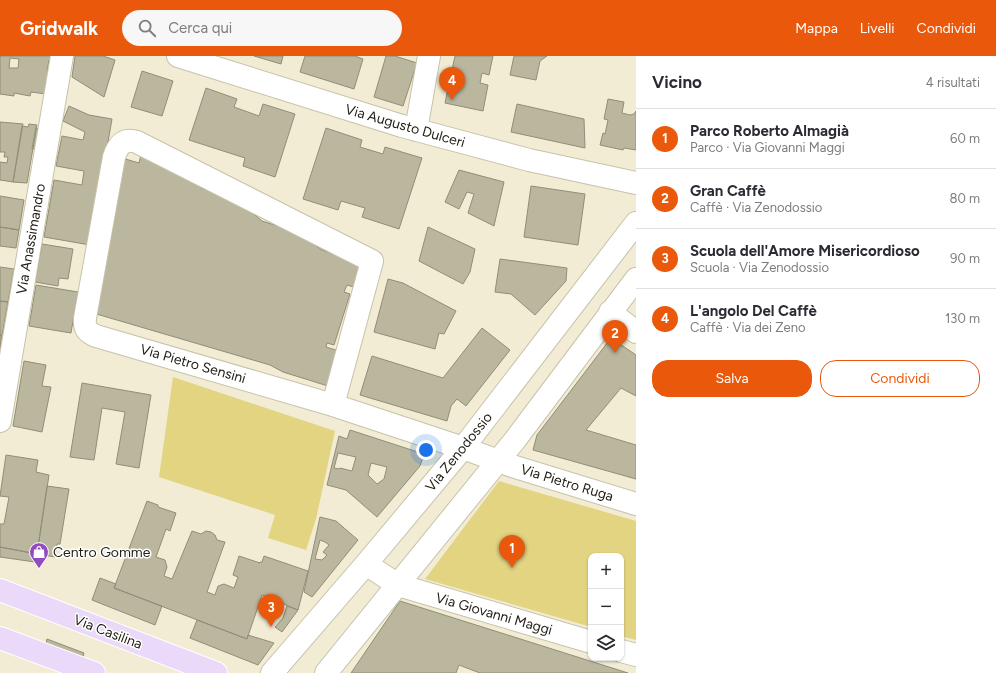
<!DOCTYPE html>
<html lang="it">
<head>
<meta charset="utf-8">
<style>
  :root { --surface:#fff; --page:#f7f7f7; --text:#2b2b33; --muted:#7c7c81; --line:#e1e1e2; --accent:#ea580c }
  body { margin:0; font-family:Figtree,sans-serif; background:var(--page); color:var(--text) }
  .controls { position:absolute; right:12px; bottom:12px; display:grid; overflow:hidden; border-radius:8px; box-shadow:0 1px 3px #0004 }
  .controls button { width:36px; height:36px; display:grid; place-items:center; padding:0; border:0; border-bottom:1px solid var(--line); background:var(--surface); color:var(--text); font:20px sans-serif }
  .you { position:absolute; left:426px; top:394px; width:14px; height:14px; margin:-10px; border:3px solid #fff; border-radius:50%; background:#1a73e8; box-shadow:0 0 0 6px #1a73e833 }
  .badge { display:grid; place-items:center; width:26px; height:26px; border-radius:50%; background:var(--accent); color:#fff; font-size:13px; font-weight:700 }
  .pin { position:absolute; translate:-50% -33px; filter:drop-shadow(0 1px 2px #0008) }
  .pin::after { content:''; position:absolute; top:21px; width:14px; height:12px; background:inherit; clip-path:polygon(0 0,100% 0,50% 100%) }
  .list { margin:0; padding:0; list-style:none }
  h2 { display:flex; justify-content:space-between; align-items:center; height:52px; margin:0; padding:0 16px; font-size:17px }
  h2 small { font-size:13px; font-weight:400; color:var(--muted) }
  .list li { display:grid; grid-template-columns:26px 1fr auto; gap:12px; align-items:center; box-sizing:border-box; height:60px; padding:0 16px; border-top:1px solid var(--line) }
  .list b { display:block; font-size:15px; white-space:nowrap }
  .list p { margin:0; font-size:13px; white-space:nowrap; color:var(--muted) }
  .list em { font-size:13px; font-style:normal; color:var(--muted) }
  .actions { display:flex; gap:8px; padding:12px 16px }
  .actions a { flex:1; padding:9px 0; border:1px solid var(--accent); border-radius:16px; text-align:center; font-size:14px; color:var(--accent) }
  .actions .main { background:var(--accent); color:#fff }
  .icon { flex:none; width:22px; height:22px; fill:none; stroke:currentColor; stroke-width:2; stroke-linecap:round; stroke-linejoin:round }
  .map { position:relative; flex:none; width:636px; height:617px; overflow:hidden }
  header { display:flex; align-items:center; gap:24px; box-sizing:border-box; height:56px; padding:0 20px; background:var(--accent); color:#fff }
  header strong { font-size:19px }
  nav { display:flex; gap:22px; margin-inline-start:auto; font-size:14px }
  .search { width:280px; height:36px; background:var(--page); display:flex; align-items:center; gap:10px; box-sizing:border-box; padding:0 14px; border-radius:22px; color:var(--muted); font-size:15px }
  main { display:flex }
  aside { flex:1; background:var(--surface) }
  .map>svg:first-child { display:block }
  .green { fill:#e3d482 }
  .building { fill:#bbb79f; stroke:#928d76; fill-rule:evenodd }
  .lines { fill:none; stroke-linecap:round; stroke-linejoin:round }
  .minor-casing { stroke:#c7c2aa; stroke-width:24 }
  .major-casing { stroke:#fff; stroke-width:24 }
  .minor { stroke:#fff; stroke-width:22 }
  .major { stroke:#ebd9fa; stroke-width:22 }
  .labels { text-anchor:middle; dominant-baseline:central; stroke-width:3; stroke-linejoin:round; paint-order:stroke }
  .street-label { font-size:14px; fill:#222017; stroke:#fff }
  .poi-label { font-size:14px; fill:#222017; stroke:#fff; text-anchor:start }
</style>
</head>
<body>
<header>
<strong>Gridwalk</strong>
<div class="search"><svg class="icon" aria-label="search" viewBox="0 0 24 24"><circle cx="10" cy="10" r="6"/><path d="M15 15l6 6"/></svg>Cerca qui</div>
<nav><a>Mappa</a><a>Livelli</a><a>Condividi</a></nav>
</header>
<main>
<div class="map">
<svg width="636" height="617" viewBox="0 0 636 617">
  <rect width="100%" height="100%" fill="#f1ecd3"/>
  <!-- green -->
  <path class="green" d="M 173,321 L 335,375 L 316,463 L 306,494 L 268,482 L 275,459 L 159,421 Z
    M 499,425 L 636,465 L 636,584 L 621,580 L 621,500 L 591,500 L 591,571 L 425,523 Z"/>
  <!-- building -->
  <path class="building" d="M 0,0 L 53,0 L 51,4 L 49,4 L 47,15 L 49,16 L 46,38 L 31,36 L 30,40 L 14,37 L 14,40 L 0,38 ZM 10,2 L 19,3 L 18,12 L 9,12 Z
    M 75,0 L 103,0 L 115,4 L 104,41 L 72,21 Z
    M 254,0 L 283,0 L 281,8 Z
    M 305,0 L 355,0 L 363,3 L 354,33 L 300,16 Z
    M 386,0 L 395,0 L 417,7 L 403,50 L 374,41 Z
    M 455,0 L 493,0 L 489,19 L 482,17 L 480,27 L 488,29 L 483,55 L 445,47 Z
    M 514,0 L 547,0 L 540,5 L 536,24 L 510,19 Z
    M 142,15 L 173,25 L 162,60 L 131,51 Z
    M 206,32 L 237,43 L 234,51 L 259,60 L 263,48 L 295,58 L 275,121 L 243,110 L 245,102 L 189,84 Z
    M 608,43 L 624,46 L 622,57 L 630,59 L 634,58 L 636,55 L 636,94 L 624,92 L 623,94 L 600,89 L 603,77 L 605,78 L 608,64 L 604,63 Z
    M 517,48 L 584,63 L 585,92 L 511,76 Z
    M 69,50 L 89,59 L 112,63 L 90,189 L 44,181 L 54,124 L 82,129 L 84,115 L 56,110 L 62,80 L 83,84 L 85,76 L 63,65 Z
    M 0,66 L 23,68 L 13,126 L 0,124 L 0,106 L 7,107 L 8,101 L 4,101 L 5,96 L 0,96 Z
    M 29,68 L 37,69 L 27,127 L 13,126 L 22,70 L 28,71 Z
    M 36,71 L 40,75 L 37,92 L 32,93 Z
    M 326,72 L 362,84 L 360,91 L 383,98 L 385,91 L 422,102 L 399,173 L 362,161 L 365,152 L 341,145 L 338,154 L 303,143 Z
    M 141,99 L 177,109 L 201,132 L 236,143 L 262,165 L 297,176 L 322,194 L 339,199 L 364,210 L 357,232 L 347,229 L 344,236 L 350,238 L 334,289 L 327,287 L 326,291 L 339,295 L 328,330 L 283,316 L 270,309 L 93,257 L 122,102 L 139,107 Z
    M 459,114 L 504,126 L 494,170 L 468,157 L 474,138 L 467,136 L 459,153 L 445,146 Z
    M 531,130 L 585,138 L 578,189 L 524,181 Z
    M 0,140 L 24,144 L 19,174 L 0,171 Z
    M 0,171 L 19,174 L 16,192 L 0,190 Z
    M 428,171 L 475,193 L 470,216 L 463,228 L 419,205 Z
    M 42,188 L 73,193 L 68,223 L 59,222 L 58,230 L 35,226 Z
    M 500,203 L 567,212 L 566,225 L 535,259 L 511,238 L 495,236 Z
    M 0,211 L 14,213 L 8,246 L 0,245 Z
    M 388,223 L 403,227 L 456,255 L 444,278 L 439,277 L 435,293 L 374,276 Z
    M 36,229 L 78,236 L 71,277 L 29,270 Z
    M 0,245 L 8,246 L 2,279 L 0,279 Z
    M 482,272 L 510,294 L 466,350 L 457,343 L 451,350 L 447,365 L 360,339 L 372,300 L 443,322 Z
    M 0,279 L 2,279 L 0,293 Z
    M 611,282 L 636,299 L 636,340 L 621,332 L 586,374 L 636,389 L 636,423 L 533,394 L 537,379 Z
    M 24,305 L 46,309 L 42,330 L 51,331 L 42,376 L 13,370 Z
    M 82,327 L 151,339 L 139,412 L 116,408 L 125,356 L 102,352 L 94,404 L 70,401 Z
    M 350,374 L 424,398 L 420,410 L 377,461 L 346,434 L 327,429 L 339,380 L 347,383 ZM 338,397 L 356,401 L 352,415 L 340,412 L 339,413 L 334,412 ZM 371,407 L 387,411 L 384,423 L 377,428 L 368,419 Z
    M 6,399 L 38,404 L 36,416 L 49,419 L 37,498 L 0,491 L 0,468 L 4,468 L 9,441 L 0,440 Z
    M 47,430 L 69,433 L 60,488 L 57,488 L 55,501 L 37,498 Z
    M 147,445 L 158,449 L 158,451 L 176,457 L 170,475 L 166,473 L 156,501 L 165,504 L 167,511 L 164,520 L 172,523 L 192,475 L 201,478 L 206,475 L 211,476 L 215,479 L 217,484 L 225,486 L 207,536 L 215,539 L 218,530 L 224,528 L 234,532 L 238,521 L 233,519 L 239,500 L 260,507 L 260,506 L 262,506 L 264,500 L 308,515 L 298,554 L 262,539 L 247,583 L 114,532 Z
    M 320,461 L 336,465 L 358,484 L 312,541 L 304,536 ZM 320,484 L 325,486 L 329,489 L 323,496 L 327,499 L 322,504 L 315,503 Z
    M 0,491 L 37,498 L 35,506 L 0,501 Z
    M 100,522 L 116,528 L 114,532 L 162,550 L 155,569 L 92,544 Z
    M 400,545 L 628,617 L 480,617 L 459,609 L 456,617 L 351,617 Z
    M 287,550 L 298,554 L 282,576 L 275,571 L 283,562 Z
    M 197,564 L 247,583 L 248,579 L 274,587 L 258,609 L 190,582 Z
    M 47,583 L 84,597 L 83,601 L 46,587 Z"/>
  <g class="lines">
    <!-- minor casing -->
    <g class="minor-casing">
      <path id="minor" d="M 178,0 L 402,70 L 529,104 L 636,127
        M 416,74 L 429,0
        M 610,256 L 636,276
        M 333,349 L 372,205 L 137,86 C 124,82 118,89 114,101 L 85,262 C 84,273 87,276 96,280 L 333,349 L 463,392 L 512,410 L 636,448
        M 0,365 L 62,0
        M 366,508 L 398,529 L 591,586
        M 621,595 L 636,599
        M 272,617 L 366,508 L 463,392 L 636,167
        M 326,617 L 515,384 L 636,223"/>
    </g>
    <!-- major casing -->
    <g class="major-casing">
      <path id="major" d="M 0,534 L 216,617
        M 0,582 L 94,617"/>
    </g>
    <!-- minor -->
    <use href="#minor" class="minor"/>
    <!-- major -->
    <use href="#major" class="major"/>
  </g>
  <!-- icons -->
  <defs>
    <g id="shop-pin" transform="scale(1)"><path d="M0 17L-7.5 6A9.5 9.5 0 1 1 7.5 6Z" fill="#924cbf" stroke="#fff"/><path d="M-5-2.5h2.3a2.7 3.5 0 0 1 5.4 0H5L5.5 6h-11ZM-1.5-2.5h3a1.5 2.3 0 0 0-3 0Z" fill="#fff"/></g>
  </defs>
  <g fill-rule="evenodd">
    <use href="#shop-pin" x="39" y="496"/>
  </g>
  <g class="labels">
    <!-- street labels -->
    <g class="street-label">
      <text transform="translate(405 70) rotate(16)">Via Augusto Dulceri</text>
      <text transform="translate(31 183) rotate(-80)">Via Anassimandro</text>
      <text transform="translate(193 308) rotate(16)">Via Pietro Sensini</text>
      <text transform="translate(459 396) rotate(-51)">Via Zenodossio</text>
      <text transform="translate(567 427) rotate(17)">Via Pietro Ruga</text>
      <text transform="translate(494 558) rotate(16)">Via Giovanni Maggi</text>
      <text transform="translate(108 576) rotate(21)">Via Casilina</text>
    </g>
    <!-- poi labels -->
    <g class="poi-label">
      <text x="53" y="496">Centro Gomme</text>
    </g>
  </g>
</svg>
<div class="controls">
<button>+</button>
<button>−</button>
<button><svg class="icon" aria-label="layers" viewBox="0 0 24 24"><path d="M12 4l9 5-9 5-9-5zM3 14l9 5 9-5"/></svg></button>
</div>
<div class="you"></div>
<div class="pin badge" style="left:512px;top:512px">1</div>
<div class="pin badge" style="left:615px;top:297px">2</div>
<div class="pin badge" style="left:271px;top:571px">3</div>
<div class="pin badge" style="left:452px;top:44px">4</div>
</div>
<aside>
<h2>Vicino<small>4 risultati</small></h2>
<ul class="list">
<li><span class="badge">1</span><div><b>Parco Roberto Almagià</b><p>Parco · Via Giovanni Maggi</p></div><em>60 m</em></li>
<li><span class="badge">2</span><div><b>Gran Caffè</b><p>Caffè · Via Zenodossio</p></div><em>80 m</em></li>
<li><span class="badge">3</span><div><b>Scuola dell'Amore Misericordioso</b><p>Scuola · Via Zenodossio</p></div><em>90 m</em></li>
<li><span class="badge">4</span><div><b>L'angolo Del Caffè</b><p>Caffè · Via dei Zeno</p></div><em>130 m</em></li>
</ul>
<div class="actions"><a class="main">Salva</a><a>Condividi</a></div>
</aside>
</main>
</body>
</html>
